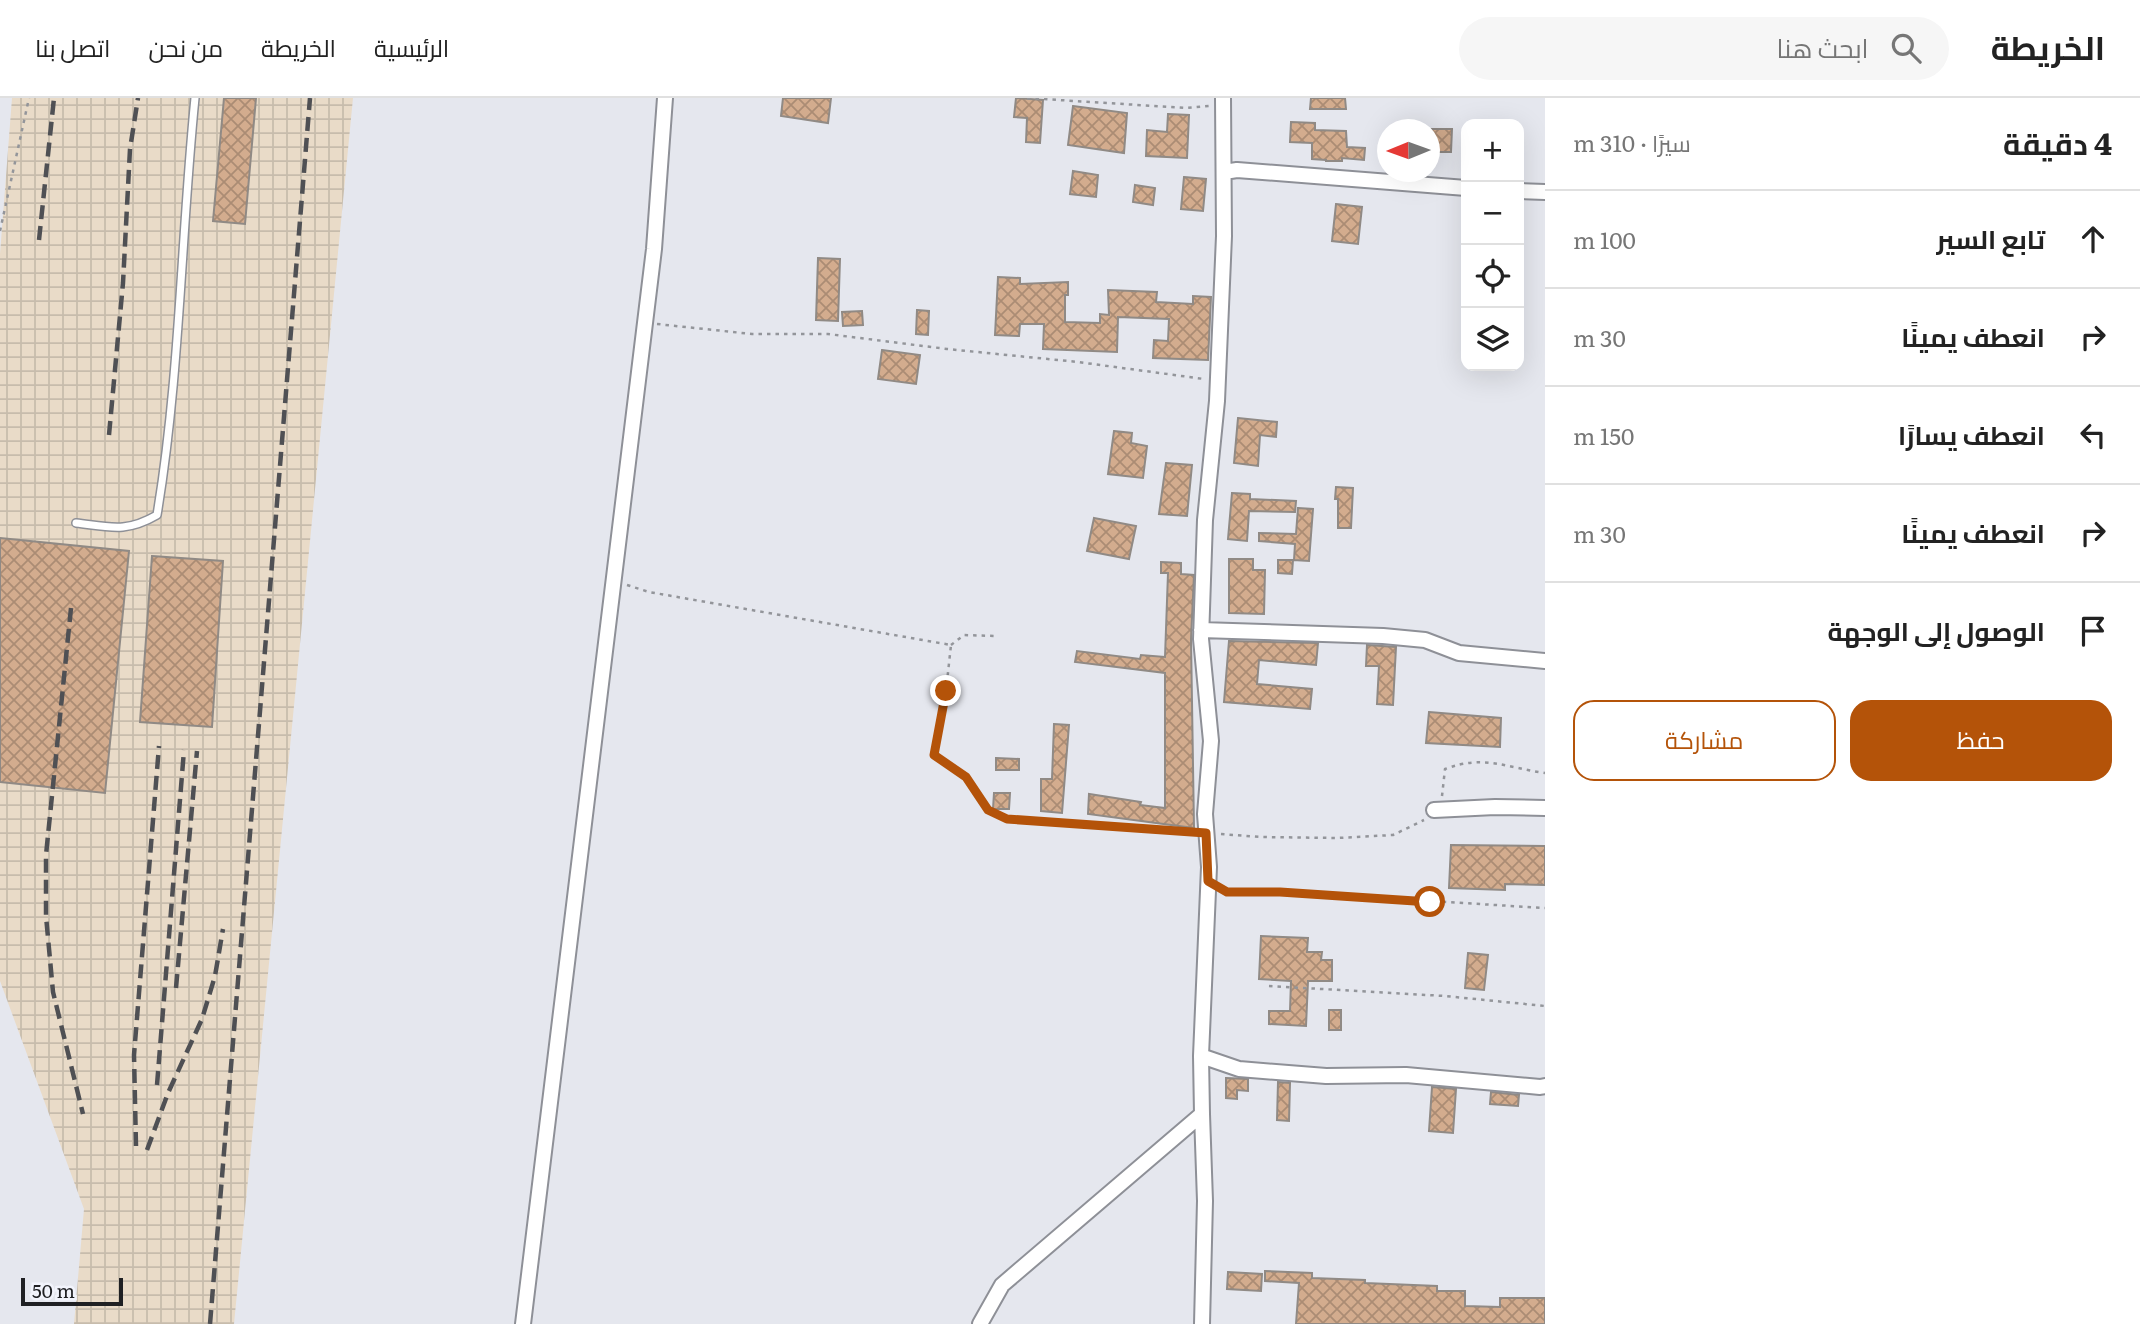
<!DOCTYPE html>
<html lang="ar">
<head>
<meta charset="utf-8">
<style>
  :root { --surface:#fff; --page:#f6f6f6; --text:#222; --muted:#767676; --line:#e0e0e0; --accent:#b45309 }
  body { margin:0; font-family:Literata,Cairo,serif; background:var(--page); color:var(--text); direction:rtl }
  .controls { position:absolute; right:21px; top:21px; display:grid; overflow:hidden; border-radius:14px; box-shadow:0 7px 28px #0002 }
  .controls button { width:63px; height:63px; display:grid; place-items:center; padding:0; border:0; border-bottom:2px solid var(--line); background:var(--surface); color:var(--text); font:35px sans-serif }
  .compass { position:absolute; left:1377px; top:21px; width:63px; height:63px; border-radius:50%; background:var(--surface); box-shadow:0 7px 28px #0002; rotate:269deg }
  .scale { position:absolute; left:21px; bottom:18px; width:102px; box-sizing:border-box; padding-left:7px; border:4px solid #1f2023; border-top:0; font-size:19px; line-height:24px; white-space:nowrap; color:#1f2023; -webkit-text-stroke:5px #f2f4fc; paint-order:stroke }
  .stop { position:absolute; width:21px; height:21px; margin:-16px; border:5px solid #b45309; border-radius:50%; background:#fff }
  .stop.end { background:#b45309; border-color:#fff; box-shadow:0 2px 7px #0008 }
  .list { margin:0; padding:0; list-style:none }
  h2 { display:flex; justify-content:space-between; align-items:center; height:91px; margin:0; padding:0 28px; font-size:30px }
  h2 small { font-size:23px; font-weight:400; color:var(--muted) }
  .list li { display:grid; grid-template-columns:46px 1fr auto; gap:21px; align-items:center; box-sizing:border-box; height:98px; padding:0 28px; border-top:2px solid var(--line) }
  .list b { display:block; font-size:26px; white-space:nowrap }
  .list em { font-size:23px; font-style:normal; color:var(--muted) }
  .actions { display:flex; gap:14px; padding:21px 28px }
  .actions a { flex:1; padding:16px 0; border:2px solid var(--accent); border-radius:21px; text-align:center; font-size:24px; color:var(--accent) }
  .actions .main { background:var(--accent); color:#fff }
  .icon { flex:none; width:38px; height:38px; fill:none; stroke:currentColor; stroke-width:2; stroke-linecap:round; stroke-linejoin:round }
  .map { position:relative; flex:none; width:1545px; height:1226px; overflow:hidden; direction:ltr }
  header { display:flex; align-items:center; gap:42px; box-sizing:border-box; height:98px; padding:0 35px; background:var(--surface); border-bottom:2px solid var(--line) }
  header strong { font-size:33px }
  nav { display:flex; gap:38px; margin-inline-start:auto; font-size:24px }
  .search { width:490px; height:63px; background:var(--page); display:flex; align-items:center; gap:18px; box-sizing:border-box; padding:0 24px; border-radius:38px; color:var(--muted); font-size:26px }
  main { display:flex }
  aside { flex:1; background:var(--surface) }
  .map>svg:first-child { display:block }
  .industrial { fill:url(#industrial-grid) }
  .building { fill:url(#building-cross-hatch); stroke:#908a85; stroke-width:2 }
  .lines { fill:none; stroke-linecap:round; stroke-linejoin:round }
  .service-casing { stroke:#8e9097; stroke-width:10 }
  .minor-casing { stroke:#8e9097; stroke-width:18 }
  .path { stroke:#93959a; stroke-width:2.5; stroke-dasharray:3.5 5; stroke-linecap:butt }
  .service { stroke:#fff; stroke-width:7 }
  .minor { stroke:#fff; stroke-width:14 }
  .rail { stroke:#4f5054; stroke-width:4.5; stroke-dasharray:14 7; stroke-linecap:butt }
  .route { stroke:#b45309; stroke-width:9 }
</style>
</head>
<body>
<header>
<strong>الخريطة</strong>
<div class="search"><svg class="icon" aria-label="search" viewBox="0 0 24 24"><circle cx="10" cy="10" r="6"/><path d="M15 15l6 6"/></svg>ابحث هنا</div>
<nav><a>الرئيسية</a><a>الخريطة</a><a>من نحن</a><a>اتصل بنا</a></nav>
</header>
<main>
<aside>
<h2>4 دقيقة<small>سيرًا · 310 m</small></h2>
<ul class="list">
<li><svg class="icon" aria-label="ahead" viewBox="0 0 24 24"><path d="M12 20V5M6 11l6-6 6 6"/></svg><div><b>تابع السير</b></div><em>100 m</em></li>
<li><svg class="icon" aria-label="right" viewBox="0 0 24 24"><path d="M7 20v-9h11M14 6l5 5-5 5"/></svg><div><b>انعطف يمينًا</b></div><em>30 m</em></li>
<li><svg class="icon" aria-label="left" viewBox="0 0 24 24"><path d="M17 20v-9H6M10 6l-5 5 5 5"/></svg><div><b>انعطف يسارًا</b></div><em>150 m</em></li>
<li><svg class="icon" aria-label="right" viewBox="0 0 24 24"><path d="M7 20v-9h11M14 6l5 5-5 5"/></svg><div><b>انعطف يمينًا</b></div><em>30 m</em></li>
<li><svg class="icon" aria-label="arrive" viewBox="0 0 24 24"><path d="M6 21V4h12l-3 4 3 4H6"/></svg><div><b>الوصول إلى الوجهة</b></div></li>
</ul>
<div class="actions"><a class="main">حفظ</a><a>مشاركة</a></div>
</aside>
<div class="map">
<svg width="1545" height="1226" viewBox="0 0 1545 1226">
  <defs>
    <pattern id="industrial-grid" width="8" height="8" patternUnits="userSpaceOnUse" patternTransform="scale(1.75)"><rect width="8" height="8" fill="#e9dbc8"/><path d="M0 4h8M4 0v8" fill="none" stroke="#c7bcac"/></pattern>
    <pattern id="building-cross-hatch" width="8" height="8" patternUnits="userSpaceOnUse" patternTransform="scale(1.75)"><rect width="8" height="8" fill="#d3ac8e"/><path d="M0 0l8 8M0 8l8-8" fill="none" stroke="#ab8c74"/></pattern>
  </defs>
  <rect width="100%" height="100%" fill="#e5e7ee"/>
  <!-- industrial -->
  <path class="industrial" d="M 12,0 L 353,0 L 234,1226 L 74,1226 L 84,1111 L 0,883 L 0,156 Z"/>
  <!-- building -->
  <path class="building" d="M 224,0 L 256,0 L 245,126 L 213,123 Z
    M 783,0 L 831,0 L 828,25 L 781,18 Z
    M 1016,0 L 1043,2 L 1040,45 L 1026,44 L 1027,20 L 1014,19 Z
    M 1311,0 L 1345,0 L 1346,11 L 1310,11 Z
    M 1073,8 L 1127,15 L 1124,55 L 1068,47 Z
    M 1168,16 L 1189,17 L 1187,60 L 1146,58 L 1147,32 L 1167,34 Z
    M 1291,24 L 1315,25 L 1315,32 L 1346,33 L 1347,49 L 1365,50 L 1364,62 L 1342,60 L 1342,63 L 1326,63 L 1326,62 L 1312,61 L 1312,45 L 1290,44 Z
    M 1452,31 L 1451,54 L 1430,54 L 1430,31 Z
    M 1073,73 L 1098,77 L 1096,99 L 1070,96 Z
    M 1184,79 L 1206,81 L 1203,113 L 1181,111 Z
    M 1135,87 L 1155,90 L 1153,107 L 1133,104 Z
    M 1336,106 L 1362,109 L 1358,146 L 1332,143 Z
    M 818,160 L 840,161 L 838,223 L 816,222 Z
    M 998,179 L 1020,180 L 1020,186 L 1068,184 L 1068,197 L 1065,197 L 1065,224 L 1100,225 L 1100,216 L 1109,217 L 1108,192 L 1157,194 L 1156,204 L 1193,206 L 1193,198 L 1211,199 L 1208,262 L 1153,260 L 1154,242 L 1168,243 L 1169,221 L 1118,219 L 1117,254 L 1043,251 L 1044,226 L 1020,226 L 1019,238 L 995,237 Z
    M 917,212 L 929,213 L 928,237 L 916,236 Z
    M 862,213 L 863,227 L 843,228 L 842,214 Z
    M 882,252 L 920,257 L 916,286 L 878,281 Z
    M 1238,320 L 1277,324 L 1276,339 L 1260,337 L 1258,368 L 1234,365 Z
    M 1114,333 L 1132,335 L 1131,345 L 1147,348 L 1143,380 L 1108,376 Z
    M 1166,365 L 1192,367 L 1187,418 L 1159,416 Z
    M 1336,389 L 1353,390 L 1351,430 L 1338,430 L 1338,401 L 1335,401 Z
    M 1232,395 L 1250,396 L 1250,401 L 1296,403 L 1295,414 L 1249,413 L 1247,443 L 1228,441 Z
    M 1298,410 L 1313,411 L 1309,463 L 1294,462 L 1295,446 L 1259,443 L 1259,435 L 1296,436 Z
    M 1094,420 L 1136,428 L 1129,461 L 1087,453 Z
    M 0,440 L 129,453 L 105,695 L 0,684 Z
    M 152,458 L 223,463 L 212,629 L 140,624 Z
    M 1229,461 L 1253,461 L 1253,472 L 1265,472 L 1264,516 L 1229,515 Z
    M 1278,462 L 1293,462 L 1292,476 L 1278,475 Z
    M 1161,464 L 1181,465 L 1181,476 L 1194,477 L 1191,541 L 1194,730 L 1088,716 L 1089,696 L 1141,704 L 1140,707 L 1165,710 L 1165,575 L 1075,564 L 1077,553 L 1140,561 L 1141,557 L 1165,559 L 1168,475 L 1161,475 Z
    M 1229,543 L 1318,545 L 1316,567 L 1259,562 L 1257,586 L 1312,591 L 1310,611 L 1224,604 Z
    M 1367,547 L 1396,549 L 1393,607 L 1377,606 L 1379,568 L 1366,568 Z
    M 1429,614 L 1501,620 L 1500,649 L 1426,645 Z
    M 1054,626 L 1069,627 L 1062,715 L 1041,713 L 1041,681 L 1052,681 Z
    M 996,660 L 1019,661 L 1019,672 L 996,672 Z
    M 994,695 L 1010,695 L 1009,711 L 993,711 Z
    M 1451,747 L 1545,748 L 1545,787 L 1505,786 L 1505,792 L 1449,790 Z
    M 1261,838 L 1308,840 L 1307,854 L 1322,854 L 1321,862 L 1332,862 L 1332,883 L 1308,883 L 1306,928 L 1269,926 L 1269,913 L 1290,913 L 1291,883 L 1259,881 Z
    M 1468,855 L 1488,857 L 1484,892 L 1465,890 Z
    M 1329,912 L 1341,912 L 1341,932 L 1329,932 Z
    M 1226,980 L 1248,981 L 1248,993 L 1237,992 L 1237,1001 L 1226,1000 Z
    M 1278,984 L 1290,985 L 1289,1023 L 1277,1022 Z
    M 1432,989 L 1456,991 L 1453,1035 L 1429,1033 Z
    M 1491,994 L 1519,997 L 1518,1008 L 1490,1006 Z
    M 1265,1173 L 1312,1175 L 1312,1180 L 1365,1182 L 1365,1185 L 1437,1188 L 1437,1193 L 1465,1193 L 1465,1208 L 1500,1209 L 1500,1200 L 1545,1200 L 1545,1226 L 1296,1226 L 1299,1185 L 1265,1183 Z
    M 1228,1174 L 1262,1176 L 1261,1193 L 1227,1191 Z"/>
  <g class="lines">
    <!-- service casing -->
    <g class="service-casing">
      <path id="service" d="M 76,425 C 110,429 126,435 157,417 C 180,279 181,138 195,0"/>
    </g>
    <!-- minor casing -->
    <g class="minor-casing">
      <path id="minor" d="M 1224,74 L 1237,72 L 1466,90
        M 1519,93 L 1545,94
        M 1201,532 L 1383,538 L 1425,542 L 1459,555 L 1545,563
        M 1434,712 L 1495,709 L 1545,710
        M 1201,958 L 1239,971 L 1326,978 L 1406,977 L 1540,989 L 1545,988
        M 1202,1016 L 1205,1103 L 1202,1226
        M 523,1226 L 654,151 L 665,0
        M 980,1226 L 1002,1187 L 1202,1016 L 1201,958 L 1209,769 L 1205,716 L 1211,643 L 1201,541 L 1205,422 L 1217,303 L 1224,138 L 1223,0"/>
    </g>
    <!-- path -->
    <path class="path" d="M 1027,0 L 1186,10 L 1209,8
      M 0,133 L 29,0
      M 657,226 L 752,236 L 828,236 L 947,251 L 1078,264 L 1204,281
      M 627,487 L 649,494 L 951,547 L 946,593 L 934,658 L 966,679 L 988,712 L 1007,721 L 1194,734
      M 951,547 L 964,537 L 996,538
      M 1442,698 L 1445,671 C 1485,656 1507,670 1545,675
      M 1221,736 L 1261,739 L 1337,740 L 1393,737 L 1424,722
      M 1223,792 L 1227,795 L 1280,794 L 1545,810
      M 1269,888 L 1445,898 L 1545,908"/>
    <!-- service -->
    <use href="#service" class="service"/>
    <!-- minor -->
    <use href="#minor" class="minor"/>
    <!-- rail -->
    <path class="rail" d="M 39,142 L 54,0
      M 109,337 L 123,185 L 130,51 L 138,0
      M 71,510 L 46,757 L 46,818 L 53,894 L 83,1016
      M 176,890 L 197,653
      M 157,987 L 184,652
      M 136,1048 L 134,957 L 159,648
      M 147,1052 L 168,995 L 202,921 L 215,878 L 223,831
      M 210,1226 L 310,0"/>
  </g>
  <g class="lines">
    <!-- route -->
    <path class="route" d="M 946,593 L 934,657 L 966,679 L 988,712 L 1007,721 L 1206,735 L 1208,783 L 1227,794 L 1280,794 L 1430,804"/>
  </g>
</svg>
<div class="controls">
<button>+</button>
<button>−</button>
<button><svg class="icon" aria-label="locate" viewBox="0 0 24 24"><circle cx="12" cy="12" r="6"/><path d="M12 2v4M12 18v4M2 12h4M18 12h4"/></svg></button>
<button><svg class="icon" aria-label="layers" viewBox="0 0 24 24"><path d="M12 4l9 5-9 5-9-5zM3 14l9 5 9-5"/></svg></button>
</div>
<svg class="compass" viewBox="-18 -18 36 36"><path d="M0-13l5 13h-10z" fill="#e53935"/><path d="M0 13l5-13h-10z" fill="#767676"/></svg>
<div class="scale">50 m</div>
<div class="stop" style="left:1430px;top:804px"></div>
<div class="stop end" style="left:946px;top:593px"></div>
</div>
</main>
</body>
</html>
